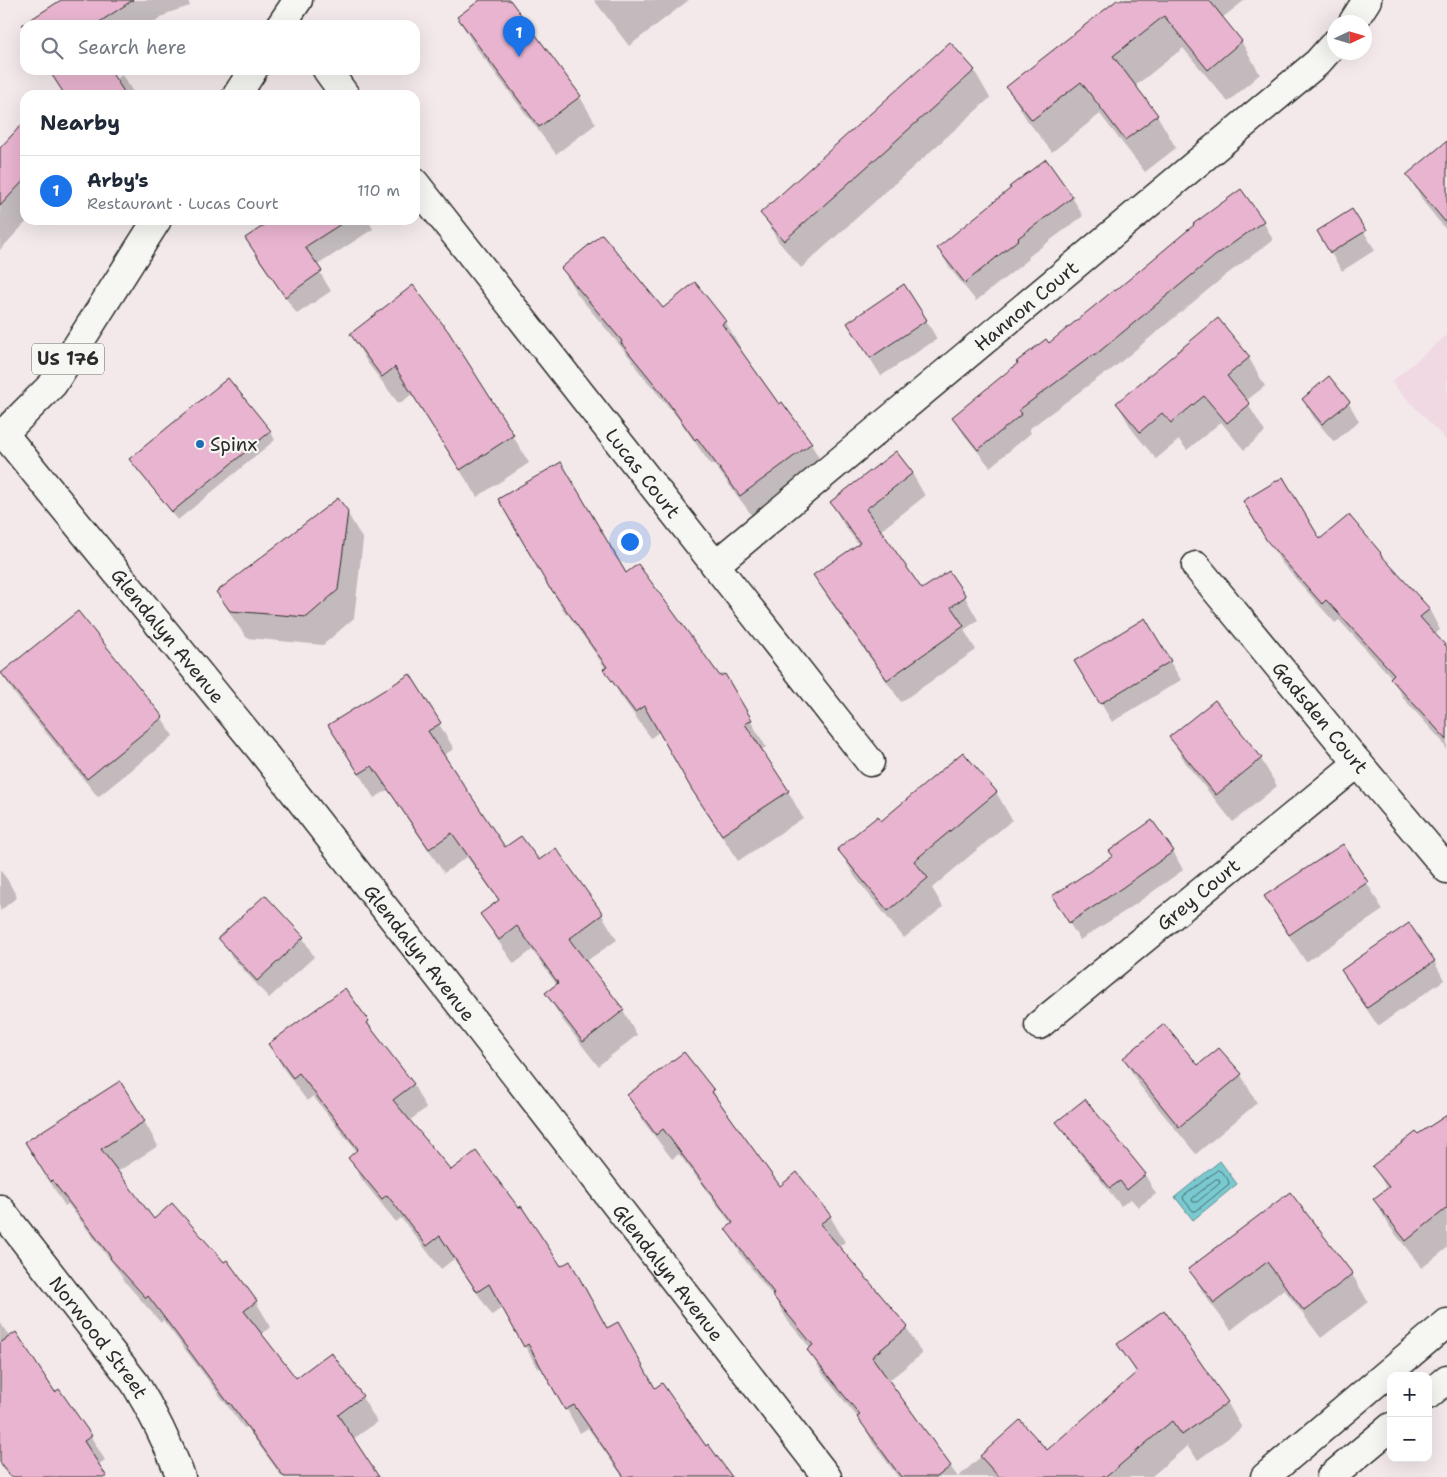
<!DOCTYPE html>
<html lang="en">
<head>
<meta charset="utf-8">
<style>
  :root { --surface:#fff; --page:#f2f2f3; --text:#1f2937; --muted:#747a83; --line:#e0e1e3; --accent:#1a73e8 }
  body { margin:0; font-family:"Shantell Sans",sans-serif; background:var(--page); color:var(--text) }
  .controls { position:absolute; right:15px; bottom:15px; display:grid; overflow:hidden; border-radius:10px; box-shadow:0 5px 20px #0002 }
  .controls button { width:45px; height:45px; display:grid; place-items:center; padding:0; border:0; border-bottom:1px solid var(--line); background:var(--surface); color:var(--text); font:25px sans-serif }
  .compass { position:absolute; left:1327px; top:15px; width:45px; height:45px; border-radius:50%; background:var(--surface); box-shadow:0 5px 20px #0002; rotate:86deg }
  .you { position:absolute; left:629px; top:541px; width:18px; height:18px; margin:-12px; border:4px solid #fff; border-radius:50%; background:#1a73e8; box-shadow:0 0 0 8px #1a73e833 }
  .badge { display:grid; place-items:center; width:32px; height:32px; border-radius:50%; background:var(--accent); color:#fff; font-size:16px; font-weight:700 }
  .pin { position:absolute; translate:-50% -41px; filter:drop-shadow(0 1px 2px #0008) }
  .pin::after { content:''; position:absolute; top:26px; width:18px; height:15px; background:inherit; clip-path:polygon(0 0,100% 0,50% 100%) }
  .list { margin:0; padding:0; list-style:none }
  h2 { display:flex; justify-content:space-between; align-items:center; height:65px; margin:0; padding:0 20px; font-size:21px }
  h2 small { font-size:16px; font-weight:400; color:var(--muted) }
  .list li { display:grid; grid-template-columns:32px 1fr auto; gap:15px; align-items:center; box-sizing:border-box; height:70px; padding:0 20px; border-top:1px solid var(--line) }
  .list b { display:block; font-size:19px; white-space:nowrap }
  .list p { margin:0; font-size:16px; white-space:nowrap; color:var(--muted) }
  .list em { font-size:16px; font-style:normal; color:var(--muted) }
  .icon { flex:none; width:28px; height:28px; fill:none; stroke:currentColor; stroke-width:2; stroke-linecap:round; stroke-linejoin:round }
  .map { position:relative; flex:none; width:1447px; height:1477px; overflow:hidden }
  .search { position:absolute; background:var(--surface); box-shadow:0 5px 20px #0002; left:20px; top:20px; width:400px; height:55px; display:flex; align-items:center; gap:12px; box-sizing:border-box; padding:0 18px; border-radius:15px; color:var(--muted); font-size:19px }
  .panel { position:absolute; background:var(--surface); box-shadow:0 5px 20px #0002; left:20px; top:90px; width:400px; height:135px; border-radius:15px }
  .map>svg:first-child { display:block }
  .built { fill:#f0d9e3 }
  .water { fill:#79cad0; stroke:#5a8a8e }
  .shadow { fill:#0003 }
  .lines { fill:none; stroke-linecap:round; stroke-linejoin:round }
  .shore { stroke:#4a6b6d; stroke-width:1 }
  .building { fill:#e9b4cf; stroke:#2b2b2b }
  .minor-casing { stroke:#2b2b2b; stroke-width:31 }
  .tertiary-casing { stroke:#2b2b2b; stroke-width:31 }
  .trunk-casing { stroke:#2b2b2b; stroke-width:31 }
  .minor { stroke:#f6f6f2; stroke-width:28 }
  .tertiary { stroke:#f6f6f2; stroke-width:28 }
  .trunk { stroke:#f6f6f2; stroke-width:28 }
  .poi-dot { fill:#1f6fb2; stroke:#f6f6f2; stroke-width:2 }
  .labels { text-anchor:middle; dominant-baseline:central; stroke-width:4.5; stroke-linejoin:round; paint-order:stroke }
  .shield { fill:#f6f6f2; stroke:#686867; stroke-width:1 }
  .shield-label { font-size:18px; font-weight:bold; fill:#2b2b2b }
  .street-label { font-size:19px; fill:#2b2b2b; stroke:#f6f6f2 }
  .poi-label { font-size:19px; fill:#2b2b2b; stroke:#f6f6f2; text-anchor:start }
</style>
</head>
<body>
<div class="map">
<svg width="1447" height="1477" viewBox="0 0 1447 1477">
  <rect width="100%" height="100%" fill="#f3e9eb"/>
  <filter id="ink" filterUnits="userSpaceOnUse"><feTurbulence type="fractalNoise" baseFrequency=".02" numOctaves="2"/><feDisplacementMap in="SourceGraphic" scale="10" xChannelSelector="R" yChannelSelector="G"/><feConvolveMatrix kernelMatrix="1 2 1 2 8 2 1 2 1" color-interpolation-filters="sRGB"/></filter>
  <g filter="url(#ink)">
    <!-- built -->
    <path class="built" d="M 1447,335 L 1447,441 L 1391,382 Z"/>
    <!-- water -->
    <path class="water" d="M 1220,1161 L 1237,1184 L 1193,1220 L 1175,1197 Z"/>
    <!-- shadow -->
    <path class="shadow" d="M 63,0 L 188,0 L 190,6 L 168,13 L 151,25 L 33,25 Z
      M 482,0 L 508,0 L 580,97 L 596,124 L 556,154 L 474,45 L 458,18 Z
      M 594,0 L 689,0 L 629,46 Z
      M 1119,0 L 1245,0 L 1222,18 L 1241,41 L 1260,74 L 1228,102 L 1183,48 L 1135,86 L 1157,115 L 1176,148 L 1145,172 L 1100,114 L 1052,152 L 1027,120 L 1008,88 Z
      M 55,70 L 108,70 L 115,80 L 122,75 L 135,95 L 65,95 L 52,72 Z
      M 974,70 L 990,98 L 801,268 L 778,241 L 762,213 Z
      M 25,123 L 25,220 L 28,220 L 0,250 L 0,149 Z
      M 1447,143 L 1447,231 L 1425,204 L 1408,175 Z
      M 1072,197 L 1083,216 L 1028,257 L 1029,259 L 976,301 L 949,267 L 938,248 Z
      M 274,220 L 368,220 L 373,229 L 316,266 L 331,291 L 297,314 L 257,257 L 247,239 Z
      M 1263,221 L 1273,240 L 1226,275 L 1106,374 L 1105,373 L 1029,429 L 1031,433 L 990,467 L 965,436 L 954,418 Z
      M 1364,232 L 1375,250 L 1342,271 L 1329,250 Z
      M 562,268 L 663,310 L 725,321 L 740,347 L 738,349 L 779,406 L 811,444 L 826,470 L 756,521 L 713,463 L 711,465 L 677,417 L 637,369 L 632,360 L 577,294 Z
      M 926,320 L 937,339 L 881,376 L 848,323 Z
      M 447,332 L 513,436 L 529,463 L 477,497 L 412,394 L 399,404 L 367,362 L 351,334 Z
      M 1249,358 L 1265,386 L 1246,401 L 1265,432 L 1244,450 L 1221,422 L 1187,450 L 1179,440 L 1156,459 L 1133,431 L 1117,403 Z
      M 1303,399 L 1348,402 L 1359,421 L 1334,442 L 1314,418 Z
      M 270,431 L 275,440 L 178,520 L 136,468 L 131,459 Z
      M 912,473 L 925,496 L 880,531 L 921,591 L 948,572 L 965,597 L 978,620 L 964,630 L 976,650 L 901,702 L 828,598 L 815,576 L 859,545 L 844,525 L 831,502 Z
      M 500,499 L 625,575 L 720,678 L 724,676 L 766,747 L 761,750 L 788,791 L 803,818 L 738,861 L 709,816 L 660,731 L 651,738 L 620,695 L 605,669 L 606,669 L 568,614 L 566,615 Z
      M 347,512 L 363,540 L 354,618 L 323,645 L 247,638 L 234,620 L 218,593 Z
      M 1257,522 L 1320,541 L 1380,553 L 1385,561 L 1429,609 L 1440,630 L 1434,635 L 1447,649 L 1447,750 L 1442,741 L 1404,699 L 1392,678 L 1339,620 L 1335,623 L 1281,562 Z
      M 77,612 L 162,718 L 173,736 L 98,797 L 13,692 L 2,673 Z
      M 1145,620 L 1181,680 L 1112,722 L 1076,661 Z
      M 410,675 L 454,749 L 442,756 L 505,849 L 538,861 L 555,849 L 602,915 L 617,940 L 585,962 L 623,1010 L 637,1035 L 598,1066 L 561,1018 L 547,994 L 557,985 L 532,950 L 514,964 L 496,938 L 482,914 L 499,901 L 467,857 L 444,873 L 388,790 L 374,798 L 344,750 Z
      M 1171,738 L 1261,759 L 1277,786 L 1233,822 L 1187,765 Z
      M 996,792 L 1012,820 L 932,888 L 943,907 L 904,938 L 855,877 L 839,849 L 881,823 Z
      M 1342,845 L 1367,883 L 1383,910 L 1306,962 L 1281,924 L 1265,897 Z
      M 1173,851 L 1183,870 L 1130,908 L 1080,940 L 1064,915 L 1114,857 Z
      M 0,870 L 7,879 L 17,897 L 0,911 Z
      M 265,896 L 303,938 L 314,957 L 269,998 L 231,956 L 220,938 Z
      M 1434,961 L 1444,980 L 1378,1026 L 1353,989 L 1343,971 Z
      M 345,990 L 368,1022 L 379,1041 L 413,1084 L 426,1108 L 409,1121 L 451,1172 L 561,1268 L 607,1330 L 655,1389 L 731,1477 L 623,1477 L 588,1428 L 580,1433 L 543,1367 L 538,1369 L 503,1307 L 492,1315 L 454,1259 L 441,1269 L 401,1218 L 396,1222 L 363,1181 L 349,1158 L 357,1152 L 313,1096 L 307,1101 L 283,1068 L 270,1045 Z
      M 1219,1049 L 1241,1075 L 1257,1103 L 1196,1154 L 1140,1086 L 1124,1059 L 1198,1067 Z
      M 713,1091 L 725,1112 L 780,1187 L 830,1216 L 845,1242 L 838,1247 L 907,1328 L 922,1354 L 888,1381 L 958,1477 L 898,1477 L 873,1443 L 863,1424 L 824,1376 L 809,1351 L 811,1349 L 788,1321 L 775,1299 L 741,1255 L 727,1229 L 732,1225 L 679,1154 L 672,1159 L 643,1121 L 628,1096 Z
      M 1085,1100 L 1145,1175 L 1156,1194 L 1138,1207 L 1131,1199 L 1121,1206 L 1069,1140 L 1058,1122 Z
      M 1447,1116 L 1447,1248 L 1422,1268 L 1390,1227 L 1374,1199 L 1387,1189 L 1374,1166 Z
      M 144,1121 L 158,1146 L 117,1172 L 154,1220 L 224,1264 L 226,1262 L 256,1302 L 271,1327 L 261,1334 L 295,1380 L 331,1354 L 362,1397 L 377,1422 L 352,1440 L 377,1477 L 282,1477 L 246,1427 L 244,1428 L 163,1320 L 161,1323 L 126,1283 L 120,1273 L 68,1204 L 65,1206 L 26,1143 Z
      M 1290,1193 L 1352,1274 L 1368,1302 L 1321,1338 L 1284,1289 L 1231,1330 L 1206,1297 L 1190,1270 Z
      M 0,1322 L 10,1338 L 55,1394 L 59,1391 L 91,1437 L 105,1460 L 98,1465 L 106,1477 L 9,1477 L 0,1465 Z
      M 1119,1344 L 1227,1402 L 1242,1428 L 1198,1460 L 1187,1446 L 1151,1477 L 958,1477 L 1020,1422 L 1046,1451 L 1137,1374 Z"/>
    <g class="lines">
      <!-- shore -->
      <path class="shore" d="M 1218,1170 C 1222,1171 1229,1179 1229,1184 L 1196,1211 L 1193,1211 L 1184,1200 L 1183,1197 Z
        M 1216,1179 L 1219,1179 L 1220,1183 L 1197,1202 L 1193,1202 L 1192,1200 L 1193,1198 Z"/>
    </g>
    <!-- building -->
    <path class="building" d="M 61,0 L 133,0 L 95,25 L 22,25 Z
      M 480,0 L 510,0 L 581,96 L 539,127 L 457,17 Z
      M 1117,0 L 1209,0 L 1242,41 L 1208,70 L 1164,16 L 1113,56 L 1158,115 L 1125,140 L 1081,82 L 1032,120 L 1006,87 Z
      M 950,42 L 975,70 L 784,241 L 760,213 Z
      M 53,70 L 110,70 L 126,95 L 65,95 L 50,72 Z
      M 25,121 L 25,179 L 0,206 L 0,148 Z
      M 1447,141 L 1447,224 L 1406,175 Z
      M 1046,159 L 1073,197 L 1018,238 L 1019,239 L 965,283 L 937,248 L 1011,188 L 1009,187 Z
      M 1241,189 L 1264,221 L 1215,256 L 1094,356 L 1093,355 L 1019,410 L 1022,414 L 978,450 L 952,417 L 1018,363 L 1016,362 L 1046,339 L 1049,343 L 1114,290 L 1115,291 L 1194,225 L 1193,224 Z
      M 1352,209 L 1366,231 L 1330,253 L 1317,231 Z
      M 272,220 L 347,220 L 305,247 L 322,271 L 285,297 L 245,238 Z
      M 602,234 L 663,308 L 695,282 L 726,321 L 722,324 L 779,404 L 782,402 L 812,443 L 740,496 L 697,438 L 695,440 L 660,391 L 621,343 L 622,341 L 561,268 Z
      M 904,284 L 927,320 L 870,358 L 847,323 Z
      M 413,285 L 448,331 L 514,435 L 460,470 L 395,367 L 382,377 L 350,334 Z
      M 1218,318 L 1250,357 L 1227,376 L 1250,404 L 1227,423 L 1204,396 L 1171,423 L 1162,413 L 1140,432 L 1116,403 Z
      M 1329,376 L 1350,402 L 1322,424 L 1302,399 Z
      M 228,378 L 271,431 L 172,512 L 129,459 Z
      M 896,451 L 913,473 L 866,509 L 922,589 L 949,571 L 966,596 L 951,607 L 964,626 L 887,680 L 813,575 L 860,543 L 830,502 Z
      M 561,462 L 626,573 L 638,564 L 720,676 L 725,674 L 752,720 L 745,724 L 789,791 L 722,835 L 692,790 L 644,706 L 635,712 L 603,669 L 607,667 L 551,589 L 550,589 L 498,499 Z
      M 1283,477 L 1320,539 L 1349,515 L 1381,553 L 1380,554 L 1430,609 L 1420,617 L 1447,647 L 1447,740 L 1390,678 L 1394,674 L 1326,600 L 1322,604 L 1267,541 L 1243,501 Z
      M 338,498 L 348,511 L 338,590 L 307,617 L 230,611 L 216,592 Z
      M 78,611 L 163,717 L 87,779 L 1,673 Z
      M 1145,618 L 1171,661 L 1100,704 L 1074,661 Z
      M 410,674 L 441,723 L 428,731 L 505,847 L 521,836 L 539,860 L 556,848 L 603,914 L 569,939 L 624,1010 L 583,1042 L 545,993 L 558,983 L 517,926 L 499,940 L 480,914 L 499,900 L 452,833 L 429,849 L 372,766 L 359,774 L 328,725 Z
      M 1215,700 L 1262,758 L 1216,795 L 1169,737 Z
      M 963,752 L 997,792 L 914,861 L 928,878 L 888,911 L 837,849 L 878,816 L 881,821 Z
      M 1152,820 L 1174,851 L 1119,890 L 1069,923 L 1052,896 L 1113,856 L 1109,851 Z
      M 1343,844 L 1368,882 L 1289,935 L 1264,896 Z
      M 265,895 L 304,937 L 257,981 L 218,938 Z
      M 1409,923 L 1435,961 L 1367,1008 L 1341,970 Z
      M 345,988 L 369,1021 L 367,1023 L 414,1084 L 393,1100 L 451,1170 L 476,1151 L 519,1208 L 521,1206 L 561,1266 L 570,1261 L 607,1328 L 618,1322 L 655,1388 L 662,1383 L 706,1446 L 708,1444 L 732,1477 L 624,1477 L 574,1405 L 565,1410 L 528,1344 L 524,1347 L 489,1284 L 477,1292 L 440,1236 L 427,1246 L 387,1195 L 382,1199 L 348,1158 L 358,1149 L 299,1073 L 293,1078 L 268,1044 Z
      M 1164,1024 L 1198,1065 L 1219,1048 L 1242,1074 L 1179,1127 L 1123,1058 Z
      M 684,1052 L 714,1090 L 712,1092 L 780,1186 L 797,1172 L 831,1216 L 820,1224 L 908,1327 L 872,1357 L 951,1466 L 937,1477 L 901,1477 L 857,1417 L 860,1415 L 807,1350 L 813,1345 L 772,1295 L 774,1293 L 725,1229 L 733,1223 L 663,1129 L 656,1135 L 627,1095 Z
      M 120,1081 L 145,1121 L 101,1149 L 154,1219 L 172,1203 L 224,1262 L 227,1260 L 257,1301 L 244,1311 L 296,1378 L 331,1352 L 363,1396 L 338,1415 L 379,1477 L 284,1477 L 230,1403 L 229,1404 L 148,1296 L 146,1298 L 110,1258 L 111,1257 L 52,1180 L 50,1182 L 25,1142 Z
      M 1085,1099 L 1146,1174 L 1127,1190 L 1120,1181 L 1110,1188 L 1056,1122 Z
      M 1447,1115 L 1447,1208 L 1406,1241 L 1373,1199 L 1389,1187 L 1372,1166 L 1416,1132 L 1418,1134 Z
      M 1290,1192 L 1353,1274 L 1304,1311 L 1267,1262 L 1214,1303 L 1188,1269 Z
      M 1164,1310 L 1228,1402 L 1182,1435 L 1172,1421 L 1106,1477 L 999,1477 L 980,1456 L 1020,1420 L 1047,1450 L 1137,1372 L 1117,1344 Z
      M 16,1332 L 55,1392 L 59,1389 L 92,1436 L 84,1441 L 107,1477 L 10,1477 L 0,1462 L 0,1343 Z"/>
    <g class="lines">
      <!-- minor casing -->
      <g class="minor-casing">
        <g id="minor">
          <path d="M 1353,22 L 1367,0"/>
          <path d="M 327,70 L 345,95"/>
          <path id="s1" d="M 415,183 L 870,762"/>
          <path id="s2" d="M 715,565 L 1317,63 L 1334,44"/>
          <path id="s3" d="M 1196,566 L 1358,763 L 1447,869"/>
          <path id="s4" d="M 1039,1025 L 1358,763"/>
          <path id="s5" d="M 0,1209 L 135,1383 C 153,1413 168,1444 181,1477"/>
        </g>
      </g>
      <!-- tertiary casing -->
      <g class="tertiary-casing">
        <g id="tertiary">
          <path id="s6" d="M 4,434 L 261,750 L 496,1050 L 827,1477"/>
          <path d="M 1428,1395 L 1447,1379"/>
          <path d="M 1265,1477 L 1447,1323"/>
          <path d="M 1331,1477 L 1391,1427"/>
        </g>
      </g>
      <!-- trunk casing -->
      <g class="trunk-casing">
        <path id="trunk" d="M 281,25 L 298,0
          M 237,95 L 253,70
          M 0,437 L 53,384 L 157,220"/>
      </g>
      <!-- minor -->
      <use href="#minor" class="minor"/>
      <!-- tertiary -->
      <use href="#tertiary" class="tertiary"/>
      <!-- trunk -->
      <use href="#trunk" class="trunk"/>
    </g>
  </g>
  <!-- markers -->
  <circle class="poi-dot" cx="200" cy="444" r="5"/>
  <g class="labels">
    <!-- shield labels -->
    <rect class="shield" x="32" y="343.5" width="72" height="31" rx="4"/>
    <g class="shield-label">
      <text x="68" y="359">US 176</text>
    </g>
    <!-- street labels -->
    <g class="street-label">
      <text stroke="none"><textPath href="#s2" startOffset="405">Hannon Court</textPath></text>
      <text stroke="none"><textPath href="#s1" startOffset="369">Lucas Court</textPath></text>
      <text stroke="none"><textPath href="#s6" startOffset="260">Glendalyn Avenue</textPath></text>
      <text stroke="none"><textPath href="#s3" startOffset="196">Gadsden Court</textPath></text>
      <text stroke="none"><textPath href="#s4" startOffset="206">Grey Court</textPath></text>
      <text stroke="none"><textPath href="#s6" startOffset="665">Glendalyn Avenue</textPath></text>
      <text stroke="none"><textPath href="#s6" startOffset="1070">Glendalyn Avenue</textPath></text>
      <text stroke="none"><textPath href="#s5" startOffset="162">Norwood Street</textPath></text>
    </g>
    <!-- poi labels -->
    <g class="poi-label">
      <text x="210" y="444">Spinx</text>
    </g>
  </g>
</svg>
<div class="controls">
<button>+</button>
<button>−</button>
</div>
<svg class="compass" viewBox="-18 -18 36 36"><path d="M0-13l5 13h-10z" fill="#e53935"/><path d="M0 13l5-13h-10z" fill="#747a83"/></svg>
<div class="you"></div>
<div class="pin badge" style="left:519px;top:57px">1</div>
<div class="search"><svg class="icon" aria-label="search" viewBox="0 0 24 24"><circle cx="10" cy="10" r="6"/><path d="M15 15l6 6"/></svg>Search here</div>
<section class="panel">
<h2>Nearby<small></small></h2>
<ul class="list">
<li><span class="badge">1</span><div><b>Arby's</b><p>Restaurant · Lucas Court</p></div><em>110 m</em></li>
</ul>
</section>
</div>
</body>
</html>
